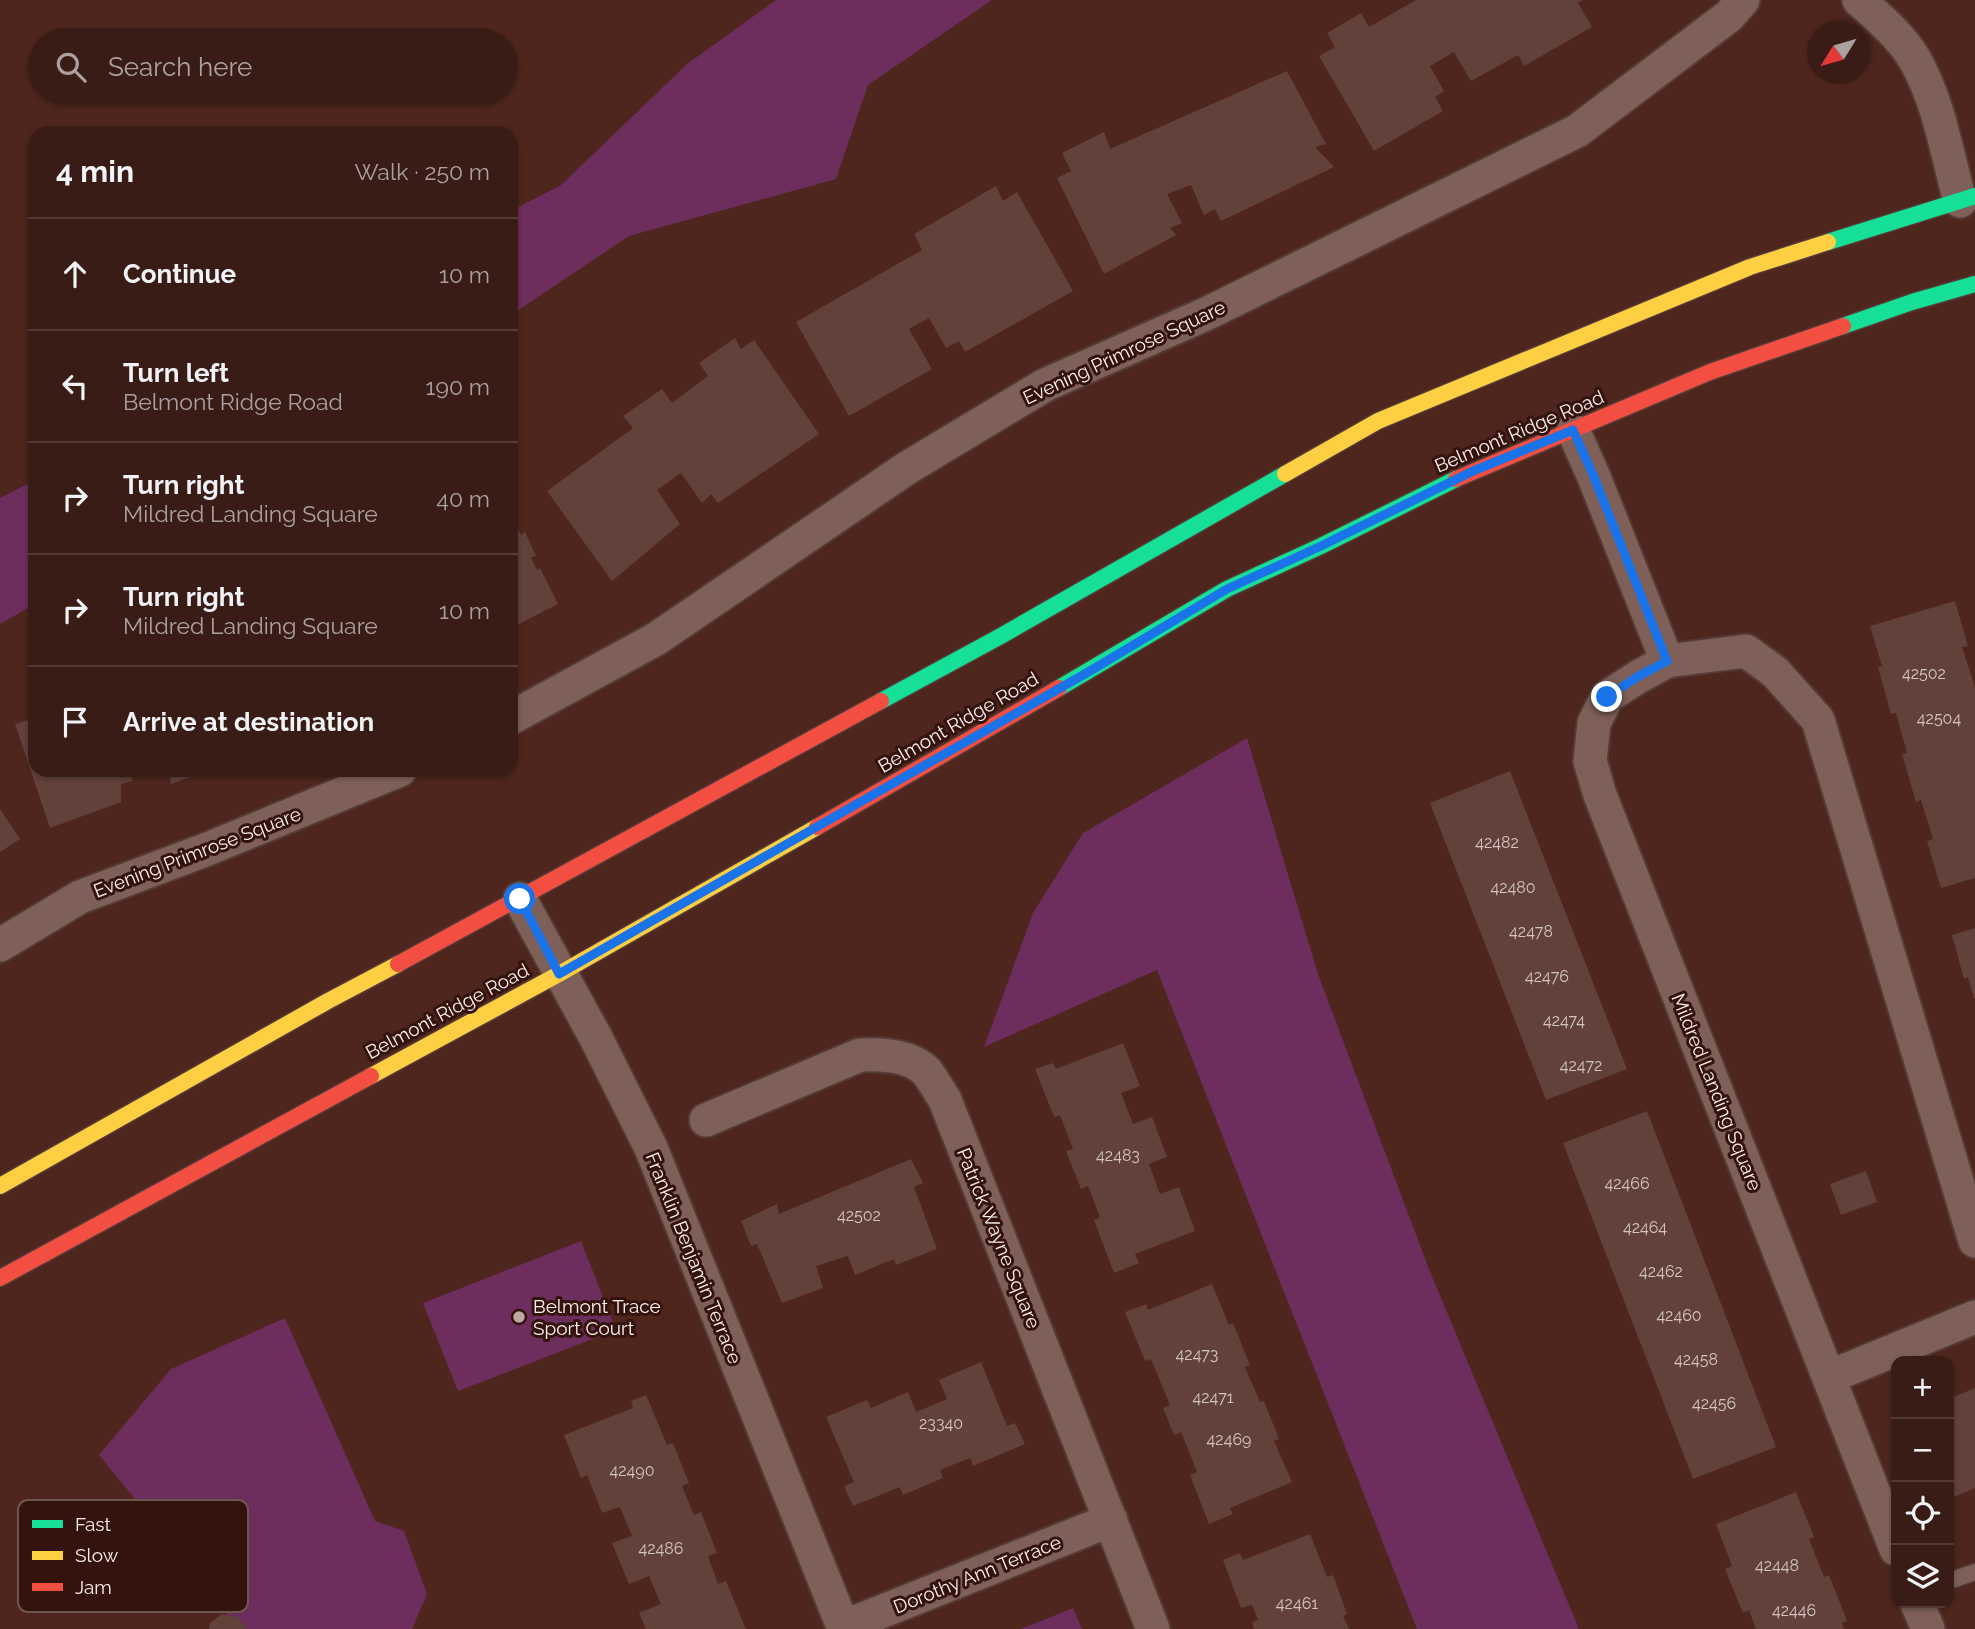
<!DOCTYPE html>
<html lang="en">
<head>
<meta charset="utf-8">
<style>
  :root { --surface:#3a1c16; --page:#452923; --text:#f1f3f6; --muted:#aba1a1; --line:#543a35 }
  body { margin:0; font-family:Raleway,sans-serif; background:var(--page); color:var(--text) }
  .controls { position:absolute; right:21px; bottom:21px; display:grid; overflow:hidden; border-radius:14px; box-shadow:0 2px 5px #0004 }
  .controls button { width:63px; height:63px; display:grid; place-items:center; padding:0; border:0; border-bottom:2px solid var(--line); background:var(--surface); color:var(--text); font:35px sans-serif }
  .compass { position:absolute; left:1807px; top:21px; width:63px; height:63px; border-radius:50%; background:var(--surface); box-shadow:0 2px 5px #0004; rotate:233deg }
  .stop { position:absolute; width:21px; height:21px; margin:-16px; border:5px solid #1a73e8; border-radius:50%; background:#fff }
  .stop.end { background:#1a73e8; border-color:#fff; box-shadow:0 2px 7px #0008 }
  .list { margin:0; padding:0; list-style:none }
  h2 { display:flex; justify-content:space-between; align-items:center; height:91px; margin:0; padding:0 28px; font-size:30px }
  h2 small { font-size:23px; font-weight:400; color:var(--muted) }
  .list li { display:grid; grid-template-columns:46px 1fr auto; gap:21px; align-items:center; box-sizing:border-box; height:112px; padding:0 28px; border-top:2px solid var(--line) }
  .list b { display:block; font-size:26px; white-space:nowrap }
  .list p { margin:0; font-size:23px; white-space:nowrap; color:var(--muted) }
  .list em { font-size:23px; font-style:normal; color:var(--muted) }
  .icon { flex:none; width:38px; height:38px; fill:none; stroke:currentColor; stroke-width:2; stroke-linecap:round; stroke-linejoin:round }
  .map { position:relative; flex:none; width:1975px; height:1629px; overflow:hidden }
  .search { position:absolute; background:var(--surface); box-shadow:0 2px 5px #0004; left:28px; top:28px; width:490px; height:77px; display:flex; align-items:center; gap:18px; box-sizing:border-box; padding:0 24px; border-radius:38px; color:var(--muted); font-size:26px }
  .panel { position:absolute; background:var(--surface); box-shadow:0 2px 5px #0004; left:28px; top:126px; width:490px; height:651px; border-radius:21px }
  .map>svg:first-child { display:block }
  .green { fill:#6d2d5d }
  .building { fill:#61413a }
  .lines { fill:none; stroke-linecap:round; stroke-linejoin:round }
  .lane-casing { stroke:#553b36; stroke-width:19 }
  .street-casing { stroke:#553b36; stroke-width:37 }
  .fast-casing { stroke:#553b36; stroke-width:19 }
  .slow-casing { stroke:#553b36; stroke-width:19 }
  .jam-casing { stroke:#553b36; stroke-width:19 }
  .lane { stroke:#7f6059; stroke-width:16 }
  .street { stroke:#7f6059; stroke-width:33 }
  .fast { stroke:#16e098; stroke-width:16 }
  .slow { stroke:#ffcf43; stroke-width:16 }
  .jam { stroke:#f24e42; stroke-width:16 }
  .route { stroke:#1a73e8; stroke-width:9 }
  .poi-dot { fill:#bea9a5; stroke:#34130c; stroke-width:2.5 }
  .labels { text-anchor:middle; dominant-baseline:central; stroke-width:6; stroke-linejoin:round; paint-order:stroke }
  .number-label { font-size:16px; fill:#d4c4c1 }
  .street-label { font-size:19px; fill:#faf0ee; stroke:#34130c }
  .poi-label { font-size:19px; fill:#faf0ee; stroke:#34130c; text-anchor:start }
  .key { fill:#34130c; stroke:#6f5550; stroke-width:2 }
  .key-label { font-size:19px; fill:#faf0ee }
</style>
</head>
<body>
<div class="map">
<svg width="1975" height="1629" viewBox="0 0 1975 1629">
  <rect width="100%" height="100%" fill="#4e261d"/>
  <!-- green -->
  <path class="green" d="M 776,0 L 992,0 L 868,85 L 836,179 L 629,236 L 511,315 L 511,211 L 561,185 L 687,64 Z
    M 35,480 L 35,604 L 0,624 L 0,498 Z
    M 1247,738 L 1318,974 L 1429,1269 L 1579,1629 L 1417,1629 L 1157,970 L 984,1047 L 1033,913 L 1083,833 Z
    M 581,1241 L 616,1330 L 458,1391 L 423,1303 Z
    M 285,1318 L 375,1521 L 404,1531 L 427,1594 L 412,1629 L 229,1629 L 224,1601 L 176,1549 L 99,1455 L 171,1369 Z
    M 1073,1608 L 1082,1629 L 1021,1629 Z"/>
  <!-- building -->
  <path class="building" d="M 1416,0 L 1583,0 L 1578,3 L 1592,27 L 1524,66 L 1518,55 L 1471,81 L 1454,52 L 1430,66 L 1444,91 L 1435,97 L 1443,111 L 1374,151 L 1319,56 L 1335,47 L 1327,33 L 1361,13 L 1369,27 Z
    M 1287,71 L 1326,144 L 1315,147 L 1334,167 L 1221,221 L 1215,209 L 1204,215 L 1191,185 L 1167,194 L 1182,223 L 1170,228 L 1176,235 L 1104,274 L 1057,178 L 1071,171 L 1062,153 L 1104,132 L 1110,149 Z
    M 996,186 L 1003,201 L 1017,192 L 1073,291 L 965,352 L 959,341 L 946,348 L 929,318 L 909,329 L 932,369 L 849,416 L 796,322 L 922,250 L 914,234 Z
    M 735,338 L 741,349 L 754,340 L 819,434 L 718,503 L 711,494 L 702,503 L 681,473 L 657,490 L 680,524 L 612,581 L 547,491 L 633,428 L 623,416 L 662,389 L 672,403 L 708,376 L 699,363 Z
    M 511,517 L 521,535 L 525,532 L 536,556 L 531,558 L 537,570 L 540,568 L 558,604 L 511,628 Z
    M 1955,601 L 1968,646 L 1962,647 L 1975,687 L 1975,878 L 1941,888 L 1927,841 L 1933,839 L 1921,800 L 1916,802 L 1902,754 L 1907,753 L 1896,713 L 1891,714 L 1878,667 L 1882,666 L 1870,626 Z
    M 35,718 L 35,770 L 130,770 L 133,781 L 121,784 L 121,802 L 50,828 L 15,724 Z
    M 154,770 L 209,770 L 171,784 L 169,772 L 157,776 Z
    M 1510,771 L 1627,1069 L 1546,1100 L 1430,803 Z
    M 0,809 L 20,839 L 0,852 Z
    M 1975,928 L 1975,999 L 1974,999 L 1968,977 L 1964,979 L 1952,935 Z
    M 1123,1043 L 1140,1086 L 1121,1093 L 1133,1124 L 1152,1117 L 1167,1157 L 1149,1164 L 1160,1194 L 1179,1187 L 1195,1231 L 1135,1254 L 1139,1263 L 1114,1273 L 1094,1220 L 1100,1217 L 1088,1186 L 1081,1189 L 1066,1151 L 1073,1149 L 1060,1115 L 1054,1117 L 1035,1069 L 1053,1063 L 1056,1069 Z
    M 1647,1111 L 1776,1447 L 1693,1479 L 1563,1143 Z
    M 911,1159 L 923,1183 L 914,1187 L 937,1249 L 896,1265 L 894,1259 L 855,1275 L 848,1256 L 816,1266 L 823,1288 L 782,1303 L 757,1244 L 751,1246 L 741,1221 L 777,1204 L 779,1214 Z
    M 1866,1171 L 1877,1202 L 1841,1215 L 1830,1184 Z
    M 1212,1284 L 1229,1325 L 1233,1323 L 1250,1365 L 1245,1367 L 1260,1402 L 1264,1401 L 1279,1439 L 1274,1441 L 1292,1482 L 1230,1508 L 1233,1514 L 1209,1524 L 1190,1475 L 1197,1472 L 1181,1432 L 1174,1435 L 1163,1408 L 1170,1405 L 1151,1359 L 1145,1361 L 1125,1312 L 1146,1304 L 1148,1310 Z
    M 981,1362 L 1007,1426 L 1015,1423 L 1025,1444 L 973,1466 L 970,1458 L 940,1470 L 943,1478 L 903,1495 L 900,1487 L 853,1506 L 844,1486 L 854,1482 L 826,1417 L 867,1400 L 871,1408 L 908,1392 L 916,1412 L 947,1399 L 939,1380 Z
    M 1975,1388 L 1975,1488 L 1949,1499 L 1949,1399 Z
    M 646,1395 L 667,1445 L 673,1443 L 689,1483 L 682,1486 L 694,1515 L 701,1512 L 717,1553 L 708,1556 L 718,1584 L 726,1581 L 746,1629 L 646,1629 L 639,1613 L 661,1604 L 649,1576 L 629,1584 L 612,1543 L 632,1536 L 620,1507 L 602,1513 L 587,1475 L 581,1478 L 564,1435 L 633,1408 L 631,1401 Z
    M 1796,1492 L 1814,1537 L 1809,1539 L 1824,1577 L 1829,1575 L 1847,1621 L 1842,1623 L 1844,1629 L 1756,1629 L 1749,1610 L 1743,1613 L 1725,1569 L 1732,1566 L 1716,1524 Z
    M 1310,1534 L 1327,1577 L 1333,1575 L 1347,1614 L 1343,1616 L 1349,1629 L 1254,1629 L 1252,1622 L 1258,1620 L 1252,1605 L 1241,1608 L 1223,1560 L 1240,1553 L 1243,1560 Z
    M 222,1614 L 238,1617 L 247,1629 L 209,1629 L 210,1623 Z"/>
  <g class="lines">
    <!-- lane casing -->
    <g class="lane-casing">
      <path id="lane" d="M 1949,1581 L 1975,1572"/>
    </g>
    <!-- street casing -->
    <g class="street-casing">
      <path id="street" d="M 1859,0 C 1879,18 1901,36 1915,60 C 1939,102 1947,154 1960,201
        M 1573,430 L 1594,477 L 1667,661
        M 511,718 L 656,639 L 907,468 L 1045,385 L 1208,313 L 1577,131 L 1729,16 L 1743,0
        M 520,899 L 596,1038 L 651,1148 L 844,1629
        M 0,945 L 80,897 L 205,850 L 400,770
        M 706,1120 L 860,1055 C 880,1054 910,1055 926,1071 C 933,1079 939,1091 945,1100 L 1153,1629
        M 1829,1377 L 1975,1317
        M 1896,1549 L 1600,795 L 1590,761 L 1594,723 L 1607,697 L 1638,677 L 1667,661 L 1746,651 L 1775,672 L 1818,720 L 1975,1241
        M 1917,1603 L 1928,1629
        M 843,1627 L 1111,1520"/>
    </g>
    <!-- fast casing -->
    <g class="fast-casing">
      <path id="fast" d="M 1828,242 L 1975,196
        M 1843,326 L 1912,302 L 1975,284
        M 1059,688 L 1227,589 L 1321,546 L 1456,479
        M 881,701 L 999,637 L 1285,474"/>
    </g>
    <!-- slow casing -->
    <g class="slow-casing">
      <path id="slow" d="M 1285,474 L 1378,421 L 1750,267 L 1828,242
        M 371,1076 L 559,974 L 817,827
        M 0,1186 L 328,1001 L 398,964"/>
    </g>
    <!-- jam casing -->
    <g class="jam-casing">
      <path id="jam" d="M 1456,479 L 1710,372 L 1843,326
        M 817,827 L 1059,688
        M 398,964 L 881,701
        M 0,1278 L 371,1076"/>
    </g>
    <!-- lane -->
    <use href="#lane" class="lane"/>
    <!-- street -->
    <use href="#street" class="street"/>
    <!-- fast -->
    <use href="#fast" class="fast"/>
    <!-- slow -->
    <use href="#slow" class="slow"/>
    <!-- jam -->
    <use href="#jam" class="jam"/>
  </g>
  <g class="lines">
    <!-- route -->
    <path class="route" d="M 520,899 L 559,974 L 1090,671 L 1227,589 L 1321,546 L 1473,471 L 1573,430 L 1594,477 L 1667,661 L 1637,677 L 1607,697"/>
  </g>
  <!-- markers -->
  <circle class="poi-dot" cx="519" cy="1317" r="7"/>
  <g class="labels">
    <!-- number labels -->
    <g class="number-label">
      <text x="1924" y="673">42502</text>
      <text x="1939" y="718">42504</text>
      <text x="1497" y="842">42482</text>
      <text x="1513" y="887">42480</text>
      <text x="1531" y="931">42478</text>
      <text x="1547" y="976">42476</text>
      <text x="1564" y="1020">42474</text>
      <text x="1581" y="1065">42472</text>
      <text x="1118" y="1155">42483</text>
      <text x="1627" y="1183">42466</text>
      <text x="859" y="1215">42502</text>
      <text x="1645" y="1227">42464</text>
      <text x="1661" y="1271">42462</text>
      <text x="1679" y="1315">42460</text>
      <text x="1197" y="1354">42473</text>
      <text x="1696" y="1359">42458</text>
      <text x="1213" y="1397">42471</text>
      <text x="1714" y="1403">42456</text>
      <text x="941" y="1423">23340</text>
      <text x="1229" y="1439">42469</text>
      <text x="632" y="1470">42490</text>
      <text x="661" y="1548">42486</text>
      <text x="1777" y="1565">42448</text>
      <text x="1297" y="1603">42461</text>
      <text x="1794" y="1610">42446</text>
    </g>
    <!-- street labels -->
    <g class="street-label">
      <text transform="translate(1124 352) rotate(-25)">Evening Primrose Square</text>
      <text transform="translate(1519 431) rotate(-23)">Belmont Ridge Road</text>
      <text transform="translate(958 722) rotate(-30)">Belmont Ridge Road</text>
      <text transform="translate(197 852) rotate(-21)">Evening Primrose Square</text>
      <text transform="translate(447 1011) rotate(-28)">Belmont Ridge Road</text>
      <text transform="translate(1717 1092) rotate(68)">Mildred Landing Square</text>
      <text transform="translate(999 1238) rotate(68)">Patrick Wayne Square</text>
      <text transform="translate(694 1258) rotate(68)">Franklin Benjamin Terrace</text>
      <text transform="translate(977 1574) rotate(-22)">Dorothy Ann Terrace</text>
    </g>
    <!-- poi labels -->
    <g class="poi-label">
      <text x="533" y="1306">Belmont Trace<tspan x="533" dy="22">Sport Court</tspan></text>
    </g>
  </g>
  <!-- legend -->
  <rect x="18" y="1500" width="230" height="112" rx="10" class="key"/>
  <rect x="32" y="1520" width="31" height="8" fill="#16e098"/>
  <rect x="32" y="1551" width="31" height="9" fill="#ffcf43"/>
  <rect x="32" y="1583" width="31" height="8" fill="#f24e42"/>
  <g class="key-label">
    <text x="75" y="1531">Fast</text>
    <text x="75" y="1562">Slow</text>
    <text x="75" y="1594">Jam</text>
  </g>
</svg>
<div class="controls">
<button>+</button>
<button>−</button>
<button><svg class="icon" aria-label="locate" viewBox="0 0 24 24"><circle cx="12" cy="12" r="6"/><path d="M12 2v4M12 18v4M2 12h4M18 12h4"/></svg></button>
<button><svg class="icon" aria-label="layers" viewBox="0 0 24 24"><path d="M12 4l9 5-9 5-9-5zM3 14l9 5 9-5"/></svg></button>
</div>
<svg class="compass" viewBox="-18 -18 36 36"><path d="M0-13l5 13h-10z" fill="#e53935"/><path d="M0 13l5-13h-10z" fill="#aba1a1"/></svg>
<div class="stop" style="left:520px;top:899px"></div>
<div class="stop end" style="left:1607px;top:697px"></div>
<div class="search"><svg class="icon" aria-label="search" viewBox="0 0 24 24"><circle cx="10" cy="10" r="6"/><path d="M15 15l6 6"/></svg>Search here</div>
<section class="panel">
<h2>4 min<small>Walk · 250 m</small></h2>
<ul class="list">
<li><svg class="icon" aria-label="ahead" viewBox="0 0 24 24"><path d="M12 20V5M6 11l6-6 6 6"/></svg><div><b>Continue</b></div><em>10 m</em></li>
<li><svg class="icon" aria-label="left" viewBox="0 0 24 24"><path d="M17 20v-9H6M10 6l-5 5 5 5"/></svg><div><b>Turn left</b><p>Belmont Ridge Road</p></div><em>190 m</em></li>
<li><svg class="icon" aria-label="right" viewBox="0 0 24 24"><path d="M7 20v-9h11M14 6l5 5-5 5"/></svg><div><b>Turn right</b><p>Mildred Landing Square</p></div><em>40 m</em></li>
<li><svg class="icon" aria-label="right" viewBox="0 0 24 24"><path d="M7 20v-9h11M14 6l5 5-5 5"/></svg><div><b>Turn right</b><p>Mildred Landing Square</p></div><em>10 m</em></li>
<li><svg class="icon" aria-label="arrive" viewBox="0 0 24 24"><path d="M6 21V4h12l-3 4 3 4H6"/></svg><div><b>Arrive at destination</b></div></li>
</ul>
</section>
</div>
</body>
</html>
